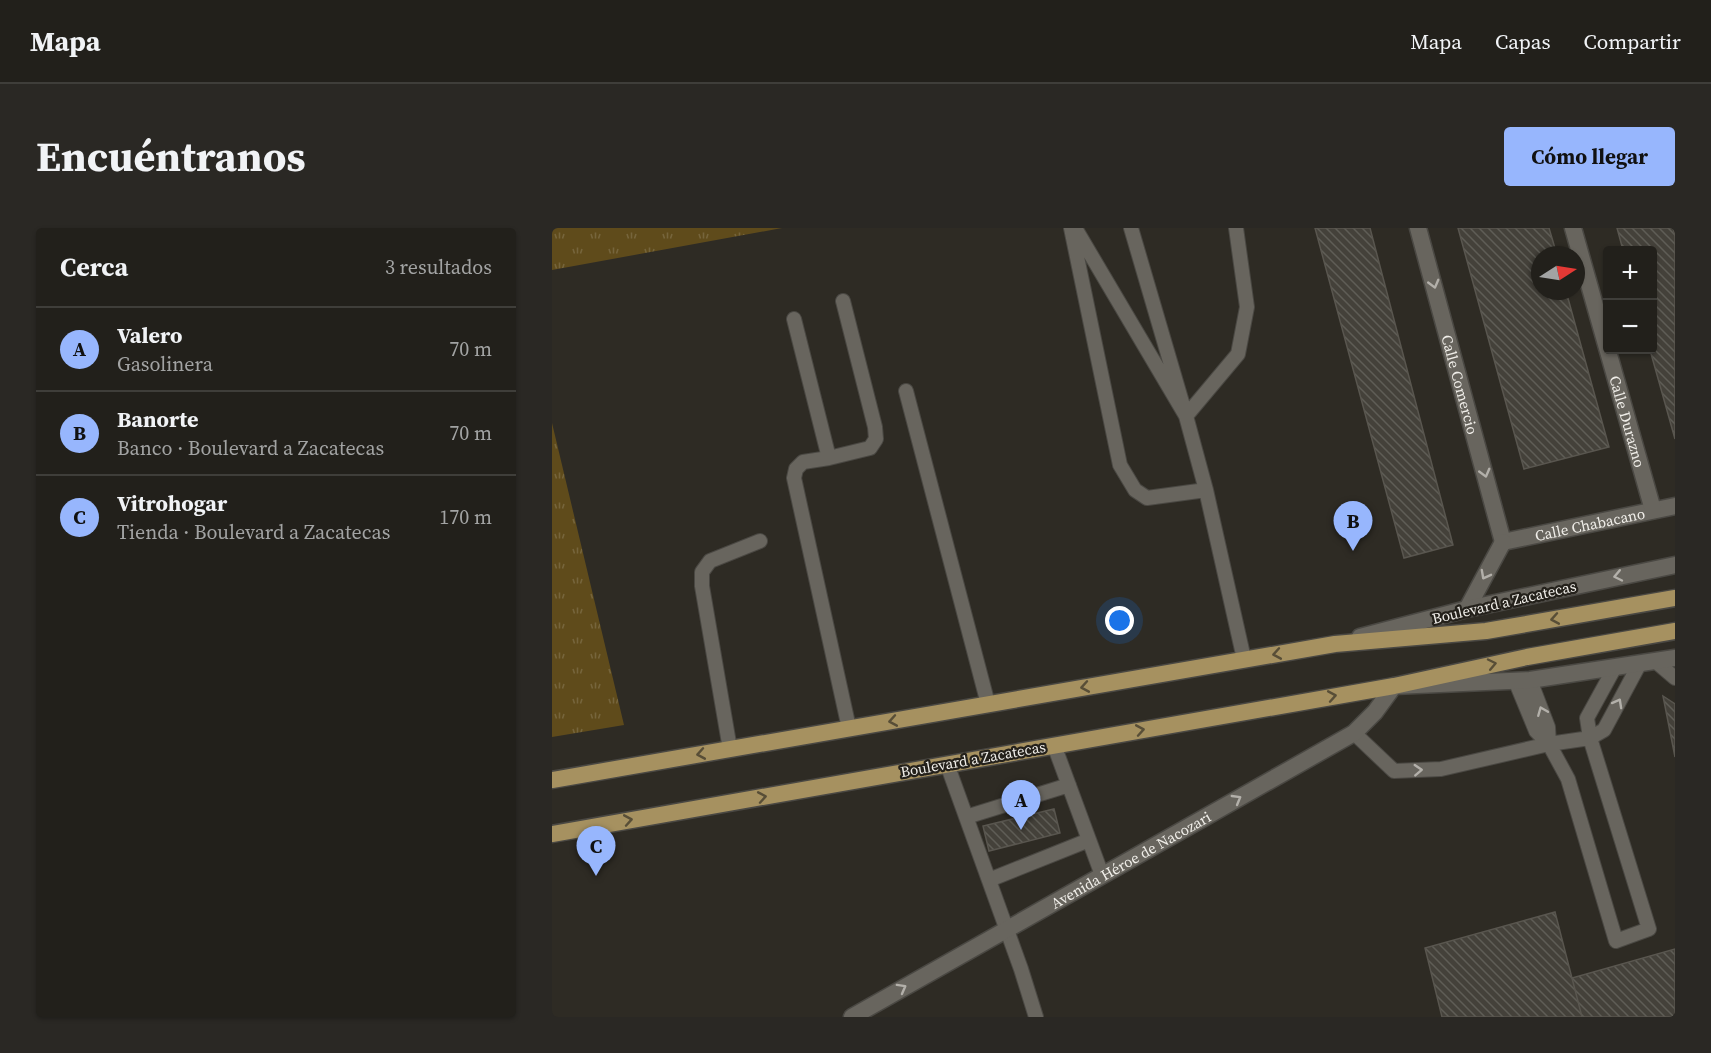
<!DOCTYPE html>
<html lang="es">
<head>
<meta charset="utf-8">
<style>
  :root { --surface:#22201b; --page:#2a2824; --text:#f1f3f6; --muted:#a2a3a3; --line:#3f3e3a; --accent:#97b6fd }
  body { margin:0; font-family:"Source Serif 4",serif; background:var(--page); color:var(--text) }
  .controls { position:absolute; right:18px; top:18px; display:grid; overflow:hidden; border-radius:6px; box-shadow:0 2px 4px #0004 }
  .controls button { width:54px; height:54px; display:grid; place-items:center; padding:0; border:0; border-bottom:2px solid var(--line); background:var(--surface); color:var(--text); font:30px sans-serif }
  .compass { position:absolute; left:979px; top:18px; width:54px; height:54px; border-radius:50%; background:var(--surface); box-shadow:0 2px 4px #0004; rotate:78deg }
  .you { position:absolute; left:568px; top:393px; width:21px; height:21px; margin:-15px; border:4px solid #fff; border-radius:50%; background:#1a73e8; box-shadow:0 0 0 9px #1a73e833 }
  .badge { display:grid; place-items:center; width:39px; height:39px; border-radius:50%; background:var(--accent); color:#111; font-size:20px; font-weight:700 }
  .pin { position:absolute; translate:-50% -50px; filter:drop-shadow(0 2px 3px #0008) }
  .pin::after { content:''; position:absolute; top:32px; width:21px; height:18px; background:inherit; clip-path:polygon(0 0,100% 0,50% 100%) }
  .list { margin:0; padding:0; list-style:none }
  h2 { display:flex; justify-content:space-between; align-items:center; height:78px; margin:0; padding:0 24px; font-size:26px }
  h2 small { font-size:20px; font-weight:400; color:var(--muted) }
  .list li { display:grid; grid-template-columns:39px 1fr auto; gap:18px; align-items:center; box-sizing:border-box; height:84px; padding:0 24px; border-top:2px solid var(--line) }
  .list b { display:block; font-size:22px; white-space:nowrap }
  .list p { margin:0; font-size:20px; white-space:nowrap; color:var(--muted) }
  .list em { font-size:20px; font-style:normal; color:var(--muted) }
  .map { position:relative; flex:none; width:1123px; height:789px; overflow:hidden; border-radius:6px }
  header { display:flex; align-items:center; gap:36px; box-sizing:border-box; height:84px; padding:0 30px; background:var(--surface); border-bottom:2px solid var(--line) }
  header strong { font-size:28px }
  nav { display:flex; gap:33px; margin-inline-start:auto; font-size:21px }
  .intro { display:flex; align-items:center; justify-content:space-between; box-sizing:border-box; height:144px; padding:0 36px }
  h1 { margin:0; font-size:42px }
  .button { padding:15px 27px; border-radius:6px; background:var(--accent); color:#111; font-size:21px; font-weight:700 }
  main { display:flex; gap:36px; padding:0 36px }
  aside { flex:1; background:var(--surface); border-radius:6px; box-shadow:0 2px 4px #0004 }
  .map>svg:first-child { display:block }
  .grass { fill:url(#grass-tufts) }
  .building { fill:url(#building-back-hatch); stroke:#59564f; stroke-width:1.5 }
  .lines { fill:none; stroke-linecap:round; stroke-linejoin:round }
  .service-casing { stroke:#4a4843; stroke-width:16 }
  .minor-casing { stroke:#4a4843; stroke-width:19 }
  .secondary-casing { stroke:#4a4843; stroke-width:19 }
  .primary-casing { stroke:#4a4843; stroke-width:19 }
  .service { stroke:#68655e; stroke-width:14 }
  .minor { stroke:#68655e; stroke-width:16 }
  .secondary { stroke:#68655e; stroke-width:16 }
  .primary { stroke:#a69160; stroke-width:16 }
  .oneway { stroke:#b3b0aa }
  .oneway2 { stroke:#584e37 }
  .labels { text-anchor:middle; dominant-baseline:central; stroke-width:4.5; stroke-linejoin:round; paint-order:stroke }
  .street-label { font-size:15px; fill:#f0eee9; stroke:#24211b }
</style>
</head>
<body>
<header>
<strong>Mapa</strong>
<nav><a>Mapa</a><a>Capas</a><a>Compartir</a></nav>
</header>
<div class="intro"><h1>Encuéntranos</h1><a class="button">Cómo llegar</a></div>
<main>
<aside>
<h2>Cerca<small>3 resultados</small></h2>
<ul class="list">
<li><span class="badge">A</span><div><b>Valero</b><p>Gasolinera</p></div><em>70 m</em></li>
<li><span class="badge">B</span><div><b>Banorte</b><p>Banco · Boulevard a Zacatecas</p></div><em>70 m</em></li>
<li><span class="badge">C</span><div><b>Vitrohogar</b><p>Tienda · Boulevard a Zacatecas</p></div><em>170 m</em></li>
</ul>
</aside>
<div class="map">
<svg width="1123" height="789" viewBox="0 0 1123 789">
  <defs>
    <pattern id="grass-tufts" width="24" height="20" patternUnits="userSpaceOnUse" patternTransform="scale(1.5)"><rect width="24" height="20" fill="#5f4b1b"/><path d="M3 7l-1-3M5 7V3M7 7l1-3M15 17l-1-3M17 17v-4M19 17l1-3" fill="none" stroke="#76653c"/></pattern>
    <pattern id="building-back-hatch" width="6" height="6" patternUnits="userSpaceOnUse" patternTransform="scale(1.5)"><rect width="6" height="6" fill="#44413a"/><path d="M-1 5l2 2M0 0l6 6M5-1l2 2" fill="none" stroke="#5f5d56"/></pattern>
  </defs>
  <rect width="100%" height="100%" fill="#2e2b24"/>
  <!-- grass -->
  <path class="grass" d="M 0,0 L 230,0 L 0,42 Z
    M 0,195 L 72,497 L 0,509 Z"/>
  <!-- building -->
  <path class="building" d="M 763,0 L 818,0 L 901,317 L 852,330 Z
    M 906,0 L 997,0 L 1005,27 L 988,27 L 988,63 L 1014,63 L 1057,219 L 972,241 Z
    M 1065,0 L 1121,0 L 1123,8 L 1123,211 L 1098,122 L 1100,122 L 1100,22 L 1071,22 Z
    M 1111,468 L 1123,476 L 1123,529 Z
    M 502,581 L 508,605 L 437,623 L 431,598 Z
    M 1003,684 L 1030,789 L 890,789 L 873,720 Z
    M 1123,721 L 1123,789 L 1030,789 L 1020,750 Z"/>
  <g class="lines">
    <!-- service casing -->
    <g class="service-casing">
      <path id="service" d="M 519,0 L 568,237 L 583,262 L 595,270 L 654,262
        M 523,0 L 634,188 L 686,126 L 695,79 L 684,0
        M 579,0 L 634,188 L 654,262 L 692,431
        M 291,73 L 323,199 L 324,211 L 318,220 L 277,230 L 251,234 L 244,241 L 242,250 L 297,500
        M 242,91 L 277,230
        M 354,163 L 436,476
        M 1103,433 L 1123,450
        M 963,452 L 984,503 L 997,516 L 1016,551 L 1064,713 L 1097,701 L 1038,510 L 1035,490 L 1063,439
        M 978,452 L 996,499 L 997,516
        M 802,505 L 842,543 L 889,541 L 997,516 L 1038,510 L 1052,502 L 1088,435
        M 502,517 L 550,647
        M 178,521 L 150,358 L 150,344 L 158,333 L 208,313
        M 395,536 L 469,741 L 484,789
        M 414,589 L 517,557
        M 437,652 L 537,612"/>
    </g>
    <!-- minor casing -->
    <g class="minor-casing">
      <g id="minor">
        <path id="s1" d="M 866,0 L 951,314 L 1123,278"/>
        <path id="s2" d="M 1021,0 L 1101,282"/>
      </g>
    </g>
    <!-- secondary casing -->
    <g class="secondary-casing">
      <g id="secondary">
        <path d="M 915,381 L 951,314"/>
        <path d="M 808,409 L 915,381 L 1123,337"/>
        <path id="s3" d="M 300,789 L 802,505 L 823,484 L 842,458 L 978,452 L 1123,430"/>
      </g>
    </g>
    <!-- primary casing -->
    <g class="primary-casing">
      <path id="primary" d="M 0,552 L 783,416 L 934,403 L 1123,370
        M 0,606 L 842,458 L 975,429 L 1123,403"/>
    </g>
    <!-- service -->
    <use href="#service" class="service"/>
    <!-- minor -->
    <use href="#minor" class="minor"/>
    <!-- secondary -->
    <use href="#secondary" class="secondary"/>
    <!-- primary -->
    <use href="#primary" class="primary"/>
  </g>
  <!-- one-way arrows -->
  <defs><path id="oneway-chevron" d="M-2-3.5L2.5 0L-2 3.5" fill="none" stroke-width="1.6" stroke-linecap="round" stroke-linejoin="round" transform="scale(1.5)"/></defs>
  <g class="oneway">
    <use href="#oneway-chevron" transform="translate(882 56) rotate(75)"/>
    <use href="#oneway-chevron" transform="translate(933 245) rotate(75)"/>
    <use href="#oneway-chevron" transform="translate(933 347) rotate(118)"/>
    <use href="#oneway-chevron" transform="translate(1066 348) rotate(168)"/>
    <use href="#oneway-chevron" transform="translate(1066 475) rotate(-61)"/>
    <use href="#oneway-chevron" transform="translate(990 483) rotate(-112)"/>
    <use href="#oneway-chevron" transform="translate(866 542) rotate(-3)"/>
    <use href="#oneway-chevron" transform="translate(685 571) rotate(-30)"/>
    <use href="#oneway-chevron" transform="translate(350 760) rotate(-29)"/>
  </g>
  <g class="oneway2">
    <use href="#oneway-chevron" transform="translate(1003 391) rotate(170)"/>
    <use href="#oneway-chevron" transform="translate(725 426) rotate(170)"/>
    <use href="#oneway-chevron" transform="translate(940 436) rotate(-12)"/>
    <use href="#oneway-chevron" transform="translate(533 459) rotate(170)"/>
    <use href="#oneway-chevron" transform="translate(780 468) rotate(-10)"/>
    <use href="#oneway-chevron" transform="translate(341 493) rotate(170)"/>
    <use href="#oneway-chevron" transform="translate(588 502) rotate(-10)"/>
    <use href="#oneway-chevron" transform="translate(149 526) rotate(170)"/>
    <use href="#oneway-chevron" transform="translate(210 569) rotate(-10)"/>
    <use href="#oneway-chevron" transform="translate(76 592) rotate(-10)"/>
  </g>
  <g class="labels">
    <!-- street labels -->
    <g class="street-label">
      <text stroke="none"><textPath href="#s1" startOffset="162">Calle Comercio</textPath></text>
      <text stroke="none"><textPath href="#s2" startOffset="201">Calle Durazno</textPath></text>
      <text stroke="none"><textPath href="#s1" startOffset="414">Calle Chabacano</textPath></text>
      <text transform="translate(952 374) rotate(-13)">Boulevard a Zacatecas</text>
      <text transform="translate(421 531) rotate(-10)">Boulevard a Zacatecas</text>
      <text stroke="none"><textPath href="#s3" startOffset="320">Avenida Héroe de Nacozari</textPath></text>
    </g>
  </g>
</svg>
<div class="controls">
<button>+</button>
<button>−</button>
</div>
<svg class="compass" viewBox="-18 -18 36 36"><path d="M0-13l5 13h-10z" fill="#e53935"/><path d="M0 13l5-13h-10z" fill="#a2a3a3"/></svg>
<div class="you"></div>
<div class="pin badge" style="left:469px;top:602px">A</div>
<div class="pin badge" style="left:801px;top:323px">B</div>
<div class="pin badge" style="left:44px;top:648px">C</div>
</div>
</main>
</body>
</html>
